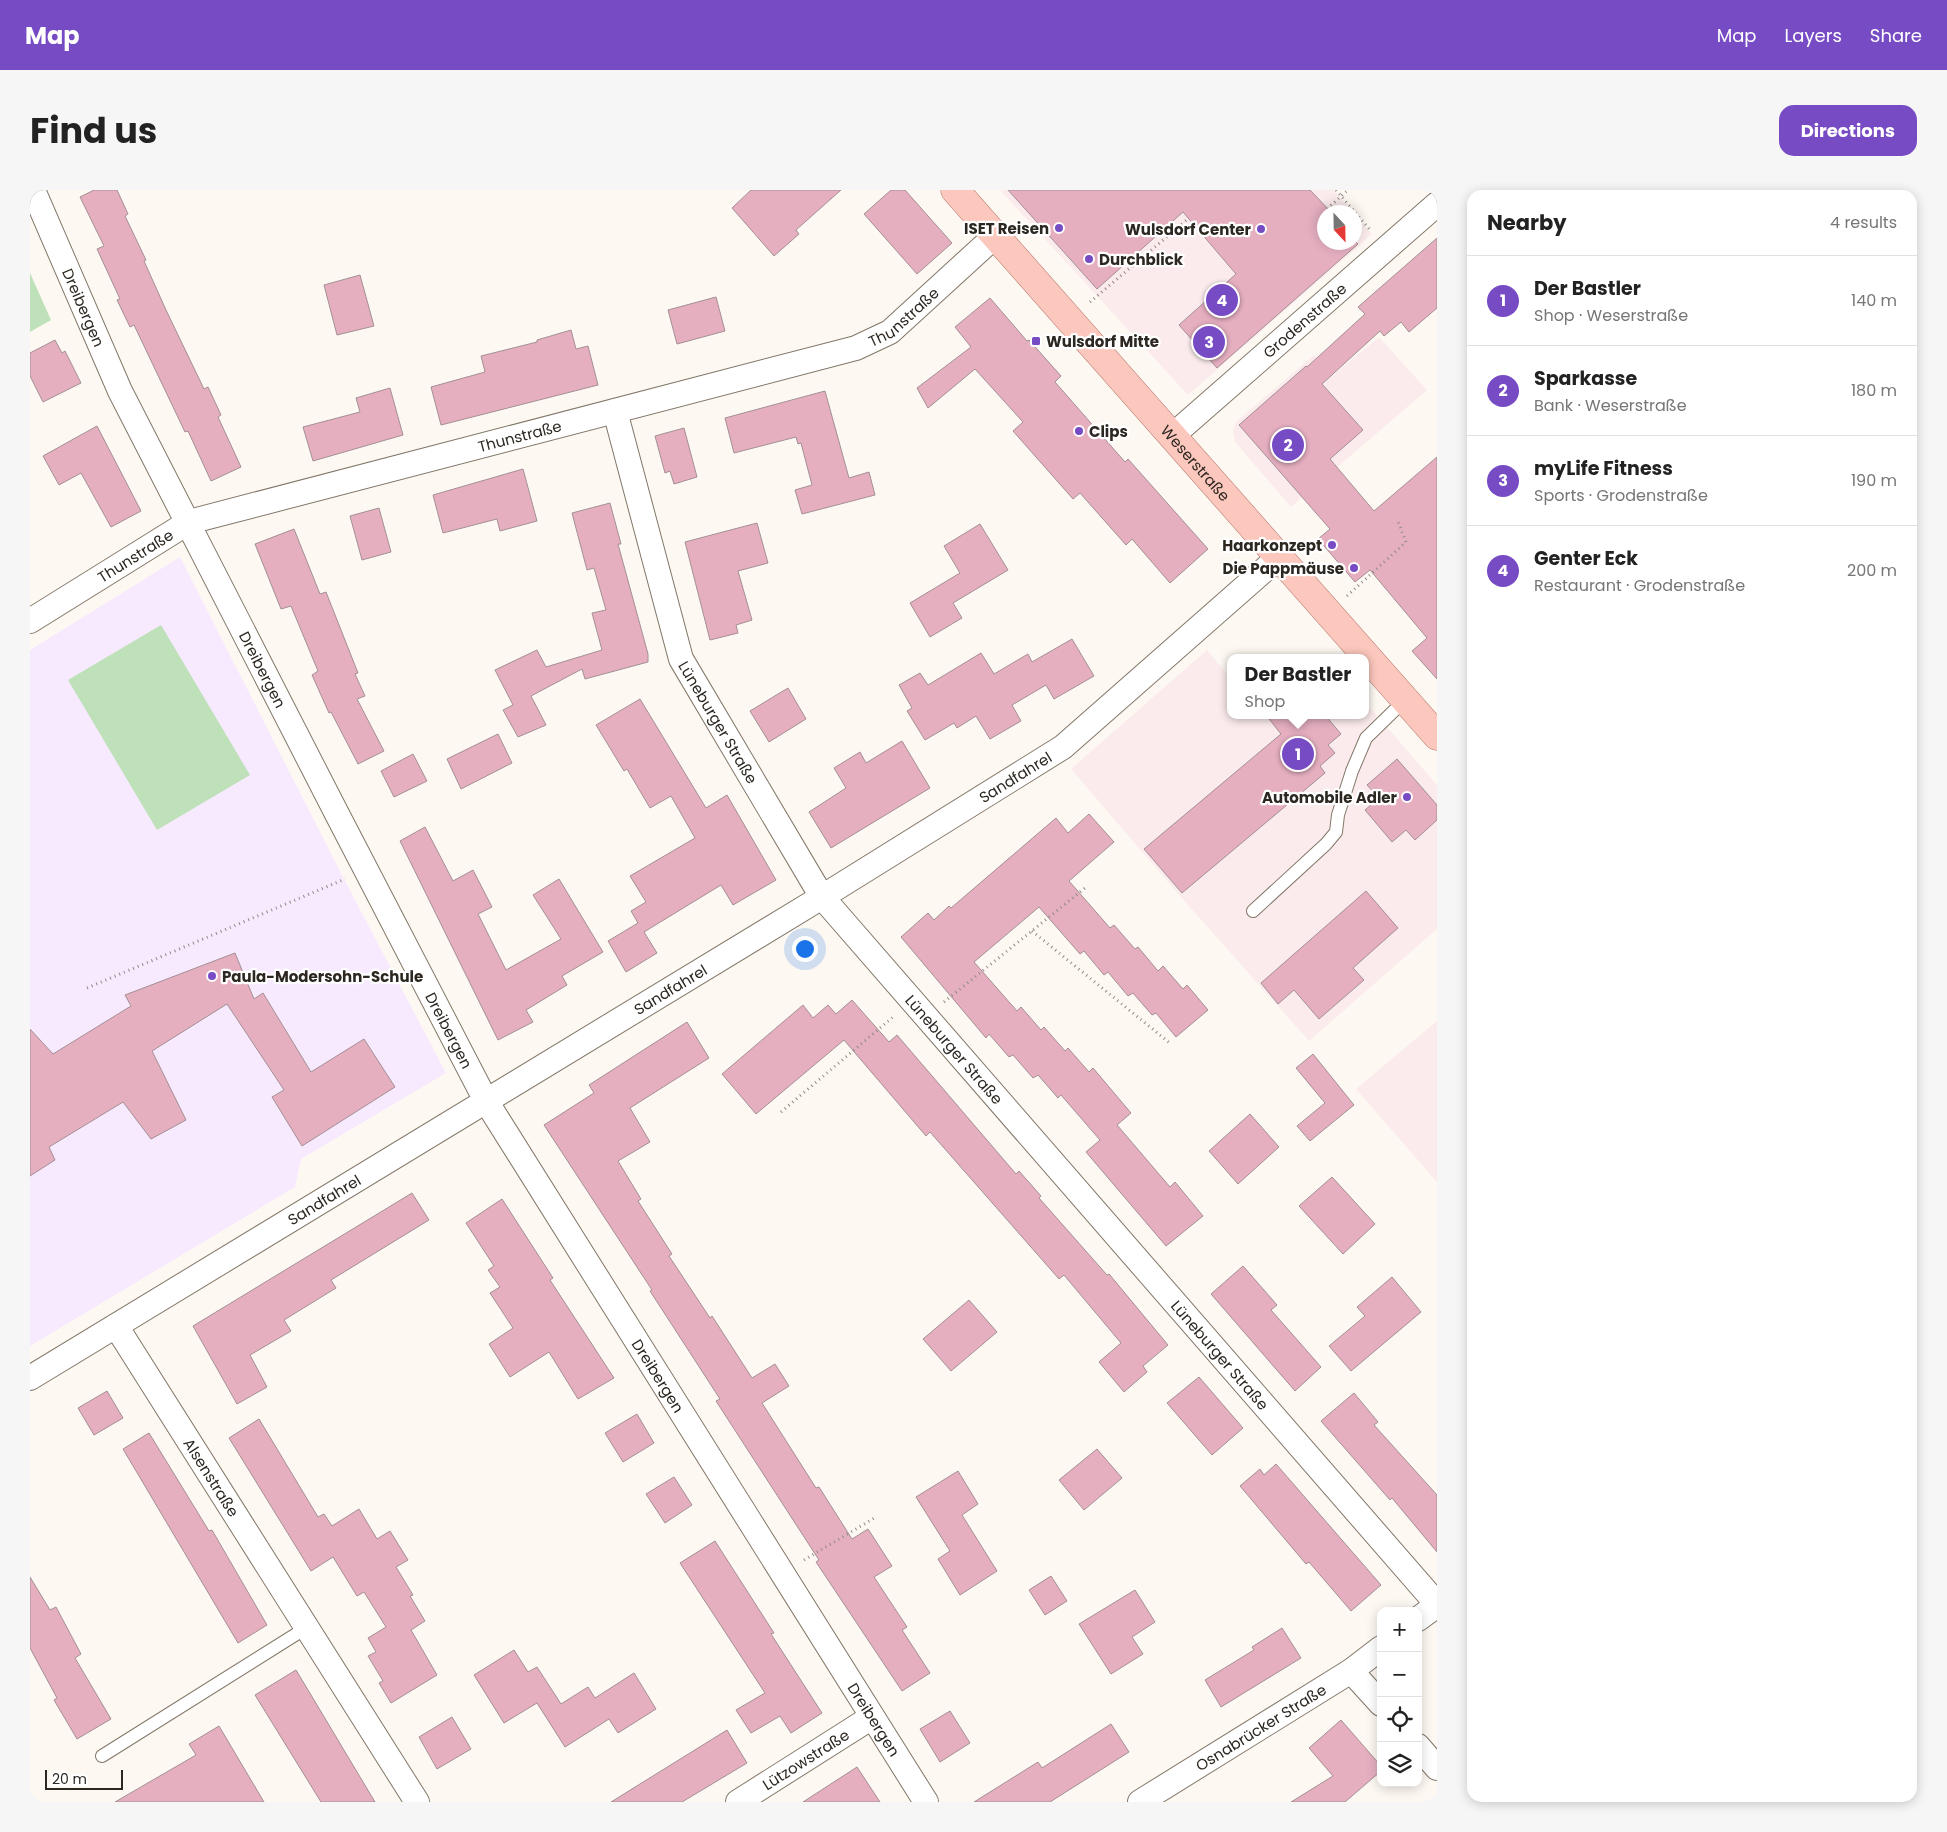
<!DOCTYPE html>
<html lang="en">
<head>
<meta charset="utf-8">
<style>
  :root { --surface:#fff; --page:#f6f6f6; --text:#222; --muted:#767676; --line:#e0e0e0; --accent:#774bc4 }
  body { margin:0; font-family:Poppins,sans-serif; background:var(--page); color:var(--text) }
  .controls { position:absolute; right:15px; bottom:15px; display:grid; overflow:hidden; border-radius:10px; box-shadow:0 2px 12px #0003 }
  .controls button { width:45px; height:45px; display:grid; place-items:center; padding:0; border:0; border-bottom:1px solid var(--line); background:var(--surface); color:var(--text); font:25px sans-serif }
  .compass { position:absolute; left:1287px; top:15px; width:45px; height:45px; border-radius:50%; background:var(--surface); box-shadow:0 2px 12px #0003; rotate:158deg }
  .scale { position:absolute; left:15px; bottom:12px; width:78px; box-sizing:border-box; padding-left:5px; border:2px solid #2c2721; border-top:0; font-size:14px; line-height:18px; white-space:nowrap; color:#2c2721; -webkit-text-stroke:4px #fff; paint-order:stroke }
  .you { position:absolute; left:774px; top:758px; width:18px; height:18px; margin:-12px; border:4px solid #fff; border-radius:50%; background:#1a73e8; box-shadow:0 0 0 8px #1a73e833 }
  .badge { display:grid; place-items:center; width:32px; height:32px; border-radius:50%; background:var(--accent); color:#fff; font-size:16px; font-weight:700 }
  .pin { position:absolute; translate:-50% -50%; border:2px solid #fff; box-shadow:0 1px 5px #0006 }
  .popup { position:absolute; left:1197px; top:464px; width:142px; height:65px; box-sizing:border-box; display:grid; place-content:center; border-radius:10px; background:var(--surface); filter:drop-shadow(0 1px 4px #0005); font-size:16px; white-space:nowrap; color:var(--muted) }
  .popup b { font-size:19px; color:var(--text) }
  .popup::after { content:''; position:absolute; left:50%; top:100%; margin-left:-10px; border:10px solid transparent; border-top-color:var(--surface) }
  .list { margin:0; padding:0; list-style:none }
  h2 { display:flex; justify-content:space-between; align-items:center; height:65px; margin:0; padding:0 20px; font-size:21px }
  h2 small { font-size:16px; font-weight:400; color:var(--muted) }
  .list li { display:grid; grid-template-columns:32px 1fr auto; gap:15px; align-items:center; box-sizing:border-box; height:90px; padding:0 20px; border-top:1px solid var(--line) }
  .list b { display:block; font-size:19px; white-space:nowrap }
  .list p { margin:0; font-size:16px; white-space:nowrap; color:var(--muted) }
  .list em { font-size:16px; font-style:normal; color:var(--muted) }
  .icon { flex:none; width:28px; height:28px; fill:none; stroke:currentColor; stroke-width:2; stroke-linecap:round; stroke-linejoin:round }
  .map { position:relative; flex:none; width:1407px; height:1612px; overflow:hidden; border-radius:15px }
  header { display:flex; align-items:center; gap:30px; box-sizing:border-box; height:70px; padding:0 25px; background:var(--accent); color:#fff }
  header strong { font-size:24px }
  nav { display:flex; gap:28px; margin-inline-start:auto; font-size:18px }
  .intro { display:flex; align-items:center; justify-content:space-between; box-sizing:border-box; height:120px; padding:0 30px }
  h1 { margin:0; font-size:35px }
  .button { padding:12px 22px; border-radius:15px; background:var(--accent); color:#fff; font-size:18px; font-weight:700 }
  main { display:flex; gap:30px; padding:0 30px }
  aside { flex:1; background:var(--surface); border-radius:15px; box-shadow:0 2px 12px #0003 }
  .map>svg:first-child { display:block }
  .commercial { fill:#fbebec }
  .education { fill:#f7eafe }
  .green { fill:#bfe1b9 }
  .building { fill:#e5afc0; stroke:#a38f95 }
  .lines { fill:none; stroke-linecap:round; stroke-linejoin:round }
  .lane-casing { stroke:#827768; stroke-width:14 }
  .street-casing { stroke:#827768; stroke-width:26 }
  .primary-casing { stroke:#b2766a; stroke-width:29 }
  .path { stroke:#908b85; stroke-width:3; stroke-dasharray:1 4; stroke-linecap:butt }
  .lane { stroke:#fff; stroke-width:12 }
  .street { stroke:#fff; stroke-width:24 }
  .primary { stroke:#fcc7bd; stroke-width:28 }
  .poi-dot { fill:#774bc4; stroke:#fff; stroke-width:2 }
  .labels { text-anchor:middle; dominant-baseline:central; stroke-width:4.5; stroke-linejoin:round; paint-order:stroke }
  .poi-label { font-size:15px; font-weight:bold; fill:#2c2721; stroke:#fff; text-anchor:end }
  .street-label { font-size:15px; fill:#2c2721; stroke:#fff }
</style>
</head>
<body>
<header>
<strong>Map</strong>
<nav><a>Map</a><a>Layers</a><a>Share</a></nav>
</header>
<div class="intro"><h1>Find us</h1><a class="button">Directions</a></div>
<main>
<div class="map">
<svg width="1407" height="1612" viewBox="0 0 1407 1612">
  <rect width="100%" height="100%" fill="#fef8f2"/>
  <!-- commercial -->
  <path class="commercial" d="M 970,0 L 1303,0 L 1323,22 L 1294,22 L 1294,52 L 1324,52 L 1325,24 L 1342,44 L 1158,205 Z
    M 1349,147 L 1397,200 L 1261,317 L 1205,252 L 1203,241 L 1206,232 L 1284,165 L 1303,185 Z
    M 1177,460 L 1200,488 L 1200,525 L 1336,525 L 1336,513 L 1407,595 L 1407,739 L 1279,851 L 1151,707 L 1041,579 Z
    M 1407,831 L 1407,992 L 1326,899 Z"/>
  <!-- education -->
  <path class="education" d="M 150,367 L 314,689 L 416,883 L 271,969 L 265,997 L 0,1156 L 0,460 Z"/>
  <!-- green -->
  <path class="green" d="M 0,83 L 21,130 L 0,142 Z
    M 131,435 L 220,585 L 127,640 L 38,490 Z"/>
  <!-- building -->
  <path class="building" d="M 64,0 L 87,0 L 98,24 L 95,26 L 116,70 L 114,71 L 136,120 L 174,199 L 178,197 L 191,225 L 188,227 L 211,277 L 181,291 L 158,241 L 155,242 L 104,135 L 100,137 L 87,110 L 90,109 L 67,59 L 74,56 L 50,7 Z
    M 721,0 L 811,0 L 766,40 L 769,44 L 744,66 L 702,18 Z
    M 861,0 L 875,0 L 922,53 L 887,84 L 834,24 Z
    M 978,0 L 1280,0 L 1301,22 L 1294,22 L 1294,52 L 1324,52 L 1324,50 L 1328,54 L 1187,178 L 1149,135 L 1206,84 L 1153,22 L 1067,99 Z
    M 1407,48 L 1407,118 L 1379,142 L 1371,132 L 1354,146 L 1350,141 L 1292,194 L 1333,240 L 1300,269 L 1344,321 L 1407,267 L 1407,489 L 1382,461 L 1397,448 L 1340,380 L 1325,392 L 1288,349 L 1300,339 L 1209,235 L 1276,176 L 1277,177 L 1335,124 L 1328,117 Z
    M 330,85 L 344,136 L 307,145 L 294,95 Z
    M 686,107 L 695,141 L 647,154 L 638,120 Z
    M 960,108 L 997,151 L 999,150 L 1031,186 L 1025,192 L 1095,272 L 1098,269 L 1178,359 L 1140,393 L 1102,349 L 1096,355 L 1050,303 L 1043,309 L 983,241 L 993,232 L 945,179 L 898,218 L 887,198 L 941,157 L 925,137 Z
    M 541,140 L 546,159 L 558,156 L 568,195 L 411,235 L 401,197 L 455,182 L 451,166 L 507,152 L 507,150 Z
    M 25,150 L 32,163 L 35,161 L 51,193 L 13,212 L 0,186 L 0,163 Z
    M 360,198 L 373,245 L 283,271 L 273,237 L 330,222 L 326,208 Z
    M 795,201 L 819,288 L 839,282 L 845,305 L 772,324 L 765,300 L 782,295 L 771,253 L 768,254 L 766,247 L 704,263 L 695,228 Z
    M 67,236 L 111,321 L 81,337 L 51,283 L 29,295 L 13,266 Z
    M 654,238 L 667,287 L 644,294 L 640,281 L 635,283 L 625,246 Z
    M 493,279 L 507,331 L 470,341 L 467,329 L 413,343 L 403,305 Z
    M 580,313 L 591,354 L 588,354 L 618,464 L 618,472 L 555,489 L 552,479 L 501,506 L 516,535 L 488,547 L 473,520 L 483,515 L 465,480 L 507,460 L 516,477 L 572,460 L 562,423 L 576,420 L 564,378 L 557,380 L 542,323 Z
    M 349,318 L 361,362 L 332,370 L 320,326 Z
    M 727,333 L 738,373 L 708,381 L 722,430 L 706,435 L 708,443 L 680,450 L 655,352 Z
    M 950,334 L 978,380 L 923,413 L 932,428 L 900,447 L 880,413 L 930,383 L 914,356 Z
    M 264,339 L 290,404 L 296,402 L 328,483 L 325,484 L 335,506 L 327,509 L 354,561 L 328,574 L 301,522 L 299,523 L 282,485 L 288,481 L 261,416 L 251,419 L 225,354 Z
    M 1042,449 L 1064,486 L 1024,509 L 1016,495 L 982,515 L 991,531 L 960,549 L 946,526 L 927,538 L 924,533 L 895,550 L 877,521 L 882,518 L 869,495 L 890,483 L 898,495 L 951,463 L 964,484 L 998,464 L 1002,472 Z
    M 758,498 L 776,529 L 739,552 L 720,521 Z
    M 610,509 L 676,618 L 697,605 L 746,690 L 703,715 L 691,695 L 614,742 L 627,763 L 596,782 L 578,751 L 608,733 L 601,721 L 616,712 L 600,686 L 665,648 L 641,606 L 620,618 L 597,579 L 594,581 L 566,535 Z
    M 1236,525 L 1295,525 L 1311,544 L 1298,555 L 1305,563 L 1290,576 L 1295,583 L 1152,703 L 1114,659 L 1251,544 Z
    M 468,544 L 482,573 L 431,599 L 417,569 Z
    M 872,551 L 900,598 L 801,658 L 779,622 L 816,598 L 804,578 L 830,562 L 836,573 Z
    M 383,564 L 397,591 L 364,607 L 351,581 Z
    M 1367,569 L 1407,615 L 1407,630 L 1385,650 L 1376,640 L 1362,652 L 1335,620 L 1349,608 L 1337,595 Z
    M 1059,624 L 1084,652 L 1039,691 L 1080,738 L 1084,735 L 1105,759 L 1108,757 L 1128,781 L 1133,776 L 1153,799 L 1157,795 L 1178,820 L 1146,847 L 1126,823 L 1122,825 L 1103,803 L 1098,806 L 1078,782 L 1074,785 L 1054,761 L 1050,764 L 1009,717 L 944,772 L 987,821 L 991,817 L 1011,840 L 1014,837 L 1035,861 L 1038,858 L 1059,882 L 1063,878 L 1101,923 L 1087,935 L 1140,997 L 1145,992 L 1173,1026 L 1136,1056 L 1056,962 L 1070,950 L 1031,905 L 1028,908 L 1008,885 L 1003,888 L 983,865 L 979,867 L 959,844 L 956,848 L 871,747 L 898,723 L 904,730 L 919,716 L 921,718 L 1026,628 L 1038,643 Z
    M 395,637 L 423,691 L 443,680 L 462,717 L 448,724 L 476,780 L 531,749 L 503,705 L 529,689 L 573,762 L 532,786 L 537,795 L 496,820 L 503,832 L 468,850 L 370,651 Z
    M 1336,701 L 1368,738 L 1323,778 L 1334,790 L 1289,829 L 1264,800 L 1248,814 L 1231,793 Z
    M 205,763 L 224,809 L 233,803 L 281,882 L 334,849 L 365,897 L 272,956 L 242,907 L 254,900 L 197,814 L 122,861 L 156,930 L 121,949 L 93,912 L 19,957 L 25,970 L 0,986 L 0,839 L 23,864 L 101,816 L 95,805 Z
    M 822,810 L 859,852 L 867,845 L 986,984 L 989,981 L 1011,1006 L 1009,1008 L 1077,1085 L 1079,1084 L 1138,1155 L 1113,1176 L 1117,1182 L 1094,1202 L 1069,1172 L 1091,1153 L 1034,1085 L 1029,1089 L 900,942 L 896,946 L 814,850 L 726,924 L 692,884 L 773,815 L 783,828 L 798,815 L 806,824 Z
    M 657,832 L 679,868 L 600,918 L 620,952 L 588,971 L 611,1009 L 608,1011 L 642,1064 L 639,1066 L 680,1128 L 682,1126 L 722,1188 L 745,1174 L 759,1196 L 732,1213 L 786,1298 L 789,1297 L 822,1349 L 838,1339 L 862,1376 L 844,1387 L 877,1437 L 872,1440 L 900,1483 L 872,1501 L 786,1372 L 789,1370 L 686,1211 L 690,1209 L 620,1101 L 622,1100 L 514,935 L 564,903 L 559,895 Z
    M 1283,864 L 1324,915 L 1280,951 L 1267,936 L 1295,913 L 1266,878 Z
    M 1220,924 L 1249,957 L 1208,994 L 1179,961 Z
    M 1302,987 L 1345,1034 L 1313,1064 L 1269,1016 Z
    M 382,1003 L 399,1030 L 301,1090 L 306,1098 L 254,1130 L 261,1141 L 220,1165 L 237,1197 L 207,1214 L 163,1136 Z
    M 472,1009 L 523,1088 L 520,1090 L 584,1188 L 548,1209 L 519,1162 L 480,1187 L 459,1154 L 483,1138 L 460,1103 L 470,1097 L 458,1080 L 464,1076 L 436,1033 Z
    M 1213,1076 L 1247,1115 L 1241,1120 L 1291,1177 L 1265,1201 L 1181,1104 Z
    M 1362,1087 L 1391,1122 L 1321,1181 L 1299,1156 L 1335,1126 L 1327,1117 Z
    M 939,1110 L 967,1142 L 921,1181 L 893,1149 Z
    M 1169,1187 L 1213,1238 L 1182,1265 L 1137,1213 Z
    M 77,1201 L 93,1228 L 64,1245 L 48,1218 Z
    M 1324,1203 L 1348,1232 L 1344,1235 L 1407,1305 L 1407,1362 L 1362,1308 L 1360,1310 L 1291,1231 Z
    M 607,1224 L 624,1253 L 593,1272 L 575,1243 Z
    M 229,1229 L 288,1327 L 294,1324 L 302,1336 L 329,1319 L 347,1349 L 360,1341 L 378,1370 L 366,1377 L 383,1405 L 380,1406 L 395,1431 L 381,1440 L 407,1485 L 361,1513 L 349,1493 L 353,1491 L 338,1466 L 346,1462 L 338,1448 L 356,1437 L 334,1402 L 327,1406 L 303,1367 L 281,1381 L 199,1248 Z
    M 119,1243 L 179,1341 L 182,1340 L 237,1435 L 208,1453 L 93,1259 Z
    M 1067,1259 L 1092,1288 L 1054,1320 L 1029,1290 Z
    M 1246,1274 L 1351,1395 L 1321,1421 L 1279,1372 L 1276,1374 L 1210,1296 L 1230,1279 L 1234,1285 Z
    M 928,1281 L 948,1314 L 932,1325 L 967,1381 L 930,1405 L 908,1369 L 920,1361 L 886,1307 Z
    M 644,1287 L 662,1315 L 635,1333 L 616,1304 Z
    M 685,1351 L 744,1443 L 741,1444 L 792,1523 L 761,1543 L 750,1526 L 721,1543 L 706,1520 L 735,1503 L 650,1373 Z
    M 1021,1386 L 1037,1411 L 1015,1425 L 999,1400 Z
    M 0,1387 L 20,1420 L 26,1417 L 51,1464 L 45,1468 L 81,1529 L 47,1549 L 24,1510 L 27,1508 L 0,1458 Z
    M 1105,1400 L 1125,1432 L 1102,1447 L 1113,1464 L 1081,1484 L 1049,1434 Z
    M 1252,1438 L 1271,1468 L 1191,1517 L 1175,1490 L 1224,1460 L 1222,1457 Z
    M 484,1460 L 498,1482 L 507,1477 L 531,1514 L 558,1497 L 565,1508 L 604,1483 L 626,1519 L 588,1543 L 579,1529 L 535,1557 L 507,1513 L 474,1533 L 444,1485 Z
    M 266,1480 L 290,1520 L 345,1612 L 291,1612 L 225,1505 Z
    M 920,1521 L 940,1553 L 910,1572 L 890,1539 Z
    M 422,1527 L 441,1559 L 407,1579 L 389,1547 Z
    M 1311,1530 L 1351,1576 L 1351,1581 L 1315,1612 L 1261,1612 L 1303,1586 L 1279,1558 Z
    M 1081,1534 L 1099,1562 L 1020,1612 L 944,1612 L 1008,1572 L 1012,1578 Z
    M 189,1536 L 234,1612 L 85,1612 L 166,1565 L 159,1554 Z
    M 697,1540 L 717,1573 L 652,1612 L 581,1612 Z
    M 827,1577 L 850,1612 L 773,1612 Z"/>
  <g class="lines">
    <!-- lane casing -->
    <g class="lane-casing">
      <path id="lane" d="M 1223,721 L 1296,654 L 1306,642 L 1308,625 L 1322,581 L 1336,548 L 1375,510
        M 72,1566 L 276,1438"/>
    </g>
    <!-- street casing -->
    <g class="street-casing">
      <g id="street">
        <path id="s1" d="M 3,0 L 90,201 L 307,624 L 456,911 L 896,1612"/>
        <path id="s2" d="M 585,221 L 651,469 L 792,707 L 1407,1414"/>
        <path id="s3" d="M 1142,246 L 1407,14"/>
        <path id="s4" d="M 0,431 L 159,332 L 826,158 L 860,142 L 965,46"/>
        <path id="s5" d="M 86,1136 L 387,1612"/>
        <path id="s6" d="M 0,1188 L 792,707 L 1033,557 L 1249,367"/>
        <path d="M 1388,1429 L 1407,1415"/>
        <path d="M 1321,1481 L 1351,1514"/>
        <path d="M 1388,1556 L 1407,1578"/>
        <path id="s7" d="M 708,1612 L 842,1527"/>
        <path id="s8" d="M 1110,1612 L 1321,1481 L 1351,1458"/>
      </g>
    </g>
    <!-- primary casing -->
    <g class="primary-casing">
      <g id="primary">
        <path id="s9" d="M 925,0 L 1407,546"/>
      </g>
    </g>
    <!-- path -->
    <path class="path" d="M 1306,0 L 1341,41
      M 1297,19 L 1318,0
      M 1060,112 L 1159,28
      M 1317,406 L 1376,352 L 1367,329
      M 1002,741 L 1141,854
      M 57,798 L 315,689
      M 914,812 L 1055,698
      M 751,922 L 863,827
      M 774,1370 L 846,1327"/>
    <!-- lane -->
    <use href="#lane" class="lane"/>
    <!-- street -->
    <use href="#street" class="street"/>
    <!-- primary -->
    <use href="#primary" class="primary"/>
  </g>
  <!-- markers -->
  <g class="poi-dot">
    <circle cx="1029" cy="38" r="5"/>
    <circle cx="1231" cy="39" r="5"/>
    <circle cx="1059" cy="69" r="5"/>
    <rect x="1001" y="146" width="10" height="10" rx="2.5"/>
    <circle cx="1049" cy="241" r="5"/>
    <circle cx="1302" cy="355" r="5"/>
    <circle cx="1324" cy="378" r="5"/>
    <circle cx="1377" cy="607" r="5"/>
    <circle cx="182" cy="786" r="5"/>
  </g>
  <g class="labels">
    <!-- poi labels -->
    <g class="poi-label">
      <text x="1019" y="38">ISET Reisen</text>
      <text x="1221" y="39">Wulsdorf Center</text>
      <text x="1069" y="69" text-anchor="start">Durchblick</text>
      <text x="1016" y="151" text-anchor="start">Wulsdorf Mitte</text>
      <text x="1059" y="241" text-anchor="start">Clips</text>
      <text x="1292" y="355">Haarkonzept</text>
      <text x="1314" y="378">Die Pappmäuse</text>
      <text x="1367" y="607">Automobile Adler</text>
      <text x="192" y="786" text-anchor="start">Paula-Modersohn-Schule</text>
    </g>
    <!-- street labels -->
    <g class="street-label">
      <text stroke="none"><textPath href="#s1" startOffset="128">Dreibergen</textPath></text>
      <text stroke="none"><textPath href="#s4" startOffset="934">Thunstraße</textPath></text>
      <text stroke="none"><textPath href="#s3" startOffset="176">Grodenstraße</textPath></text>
      <text stroke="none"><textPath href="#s4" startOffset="529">Thunstraße</textPath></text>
      <text stroke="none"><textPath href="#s9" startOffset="364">Weserstraße</textPath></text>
      <text stroke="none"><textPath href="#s4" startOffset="124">Thunstraße</textPath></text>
      <text stroke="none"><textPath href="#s1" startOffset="532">Dreibergen</textPath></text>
      <text stroke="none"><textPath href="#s2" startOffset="330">Lüneburger Straße</textPath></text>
      <text stroke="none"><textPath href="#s6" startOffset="1154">Sandfahrel</textPath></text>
      <text stroke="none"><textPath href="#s6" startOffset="749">Sandfahrel</textPath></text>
      <text stroke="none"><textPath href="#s1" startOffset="938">Dreibergen</textPath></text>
      <text stroke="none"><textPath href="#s2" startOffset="735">Lüneburger Straße</textPath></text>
      <text stroke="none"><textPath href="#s6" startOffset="344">Sandfahrel</textPath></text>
      <text stroke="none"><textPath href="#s2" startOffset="1140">Lüneburger Straße</textPath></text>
      <text stroke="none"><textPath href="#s1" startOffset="1342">Dreibergen</textPath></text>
      <text stroke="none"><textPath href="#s5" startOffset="179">Alsenstraße</textPath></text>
      <text stroke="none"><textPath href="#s1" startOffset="1748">Dreibergen</textPath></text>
      <text stroke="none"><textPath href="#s8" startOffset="142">Osnabrücker Straße</textPath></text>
      <text stroke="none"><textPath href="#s7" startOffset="80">Lützowstraße</textPath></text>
    </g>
  </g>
</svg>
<div class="controls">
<button>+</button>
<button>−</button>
<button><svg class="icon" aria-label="locate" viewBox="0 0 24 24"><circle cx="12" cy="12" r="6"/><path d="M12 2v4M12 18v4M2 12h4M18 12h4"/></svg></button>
<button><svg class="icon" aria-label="layers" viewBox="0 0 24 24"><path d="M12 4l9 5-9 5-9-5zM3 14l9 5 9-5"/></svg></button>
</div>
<svg class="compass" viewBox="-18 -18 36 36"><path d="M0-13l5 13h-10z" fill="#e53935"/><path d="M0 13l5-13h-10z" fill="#767676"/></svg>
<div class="scale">20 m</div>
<div class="you"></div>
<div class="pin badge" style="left:1268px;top:564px">1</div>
<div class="popup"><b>Der Bastler</b>Shop</div>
<div class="pin badge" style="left:1258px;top:255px">2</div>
<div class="pin badge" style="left:1179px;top:152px">3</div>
<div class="pin badge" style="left:1192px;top:110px">4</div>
</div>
<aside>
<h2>Nearby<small>4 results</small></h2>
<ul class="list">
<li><span class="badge">1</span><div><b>Der Bastler</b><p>Shop · Weserstraße</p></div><em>140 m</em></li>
<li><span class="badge">2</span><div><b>Sparkasse</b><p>Bank · Weserstraße</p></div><em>180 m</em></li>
<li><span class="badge">3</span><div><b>myLife Fitness</b><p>Sports · Grodenstraße</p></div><em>190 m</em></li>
<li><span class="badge">4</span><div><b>Genter Eck</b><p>Restaurant · Grodenstraße</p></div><em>200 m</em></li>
</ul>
</aside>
</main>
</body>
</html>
